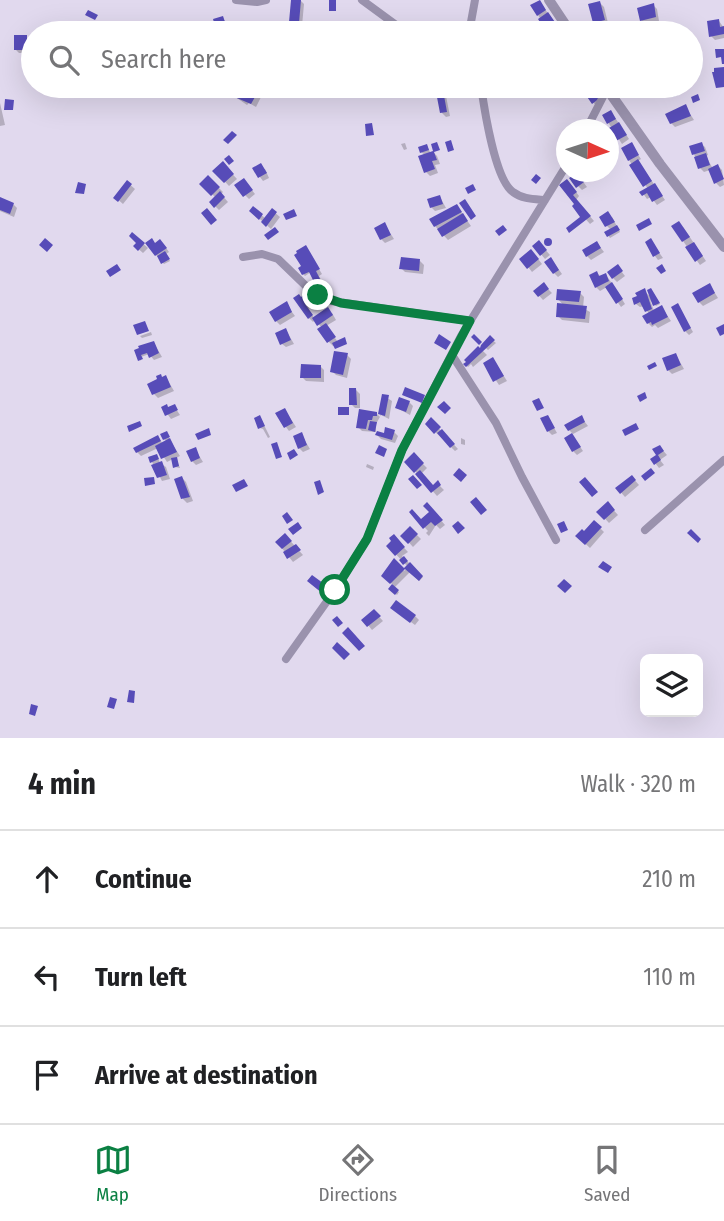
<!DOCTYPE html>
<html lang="en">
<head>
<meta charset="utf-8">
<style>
  :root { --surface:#fff; --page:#f6f6f6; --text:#202124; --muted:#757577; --line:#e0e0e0; --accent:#0b8043 }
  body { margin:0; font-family:"Fira Sans Condensed",sans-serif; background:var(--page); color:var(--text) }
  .controls { position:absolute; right:21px; bottom:21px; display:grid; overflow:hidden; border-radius:10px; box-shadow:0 7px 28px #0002 }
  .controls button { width:63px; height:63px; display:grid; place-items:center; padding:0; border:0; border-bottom:2px solid var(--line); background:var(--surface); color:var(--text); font:35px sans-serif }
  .compass { position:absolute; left:556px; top:119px; width:63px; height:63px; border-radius:50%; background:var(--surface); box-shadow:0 7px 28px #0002; rotate:93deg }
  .stop { position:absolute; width:21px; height:21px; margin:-16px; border:5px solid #0b8043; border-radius:50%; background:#fff }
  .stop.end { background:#0b8043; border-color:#fff; box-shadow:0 2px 7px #0008 }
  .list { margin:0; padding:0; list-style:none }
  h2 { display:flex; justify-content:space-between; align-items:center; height:91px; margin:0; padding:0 28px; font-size:30px }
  h2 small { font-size:23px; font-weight:400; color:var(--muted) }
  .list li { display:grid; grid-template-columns:46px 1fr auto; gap:21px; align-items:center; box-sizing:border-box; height:98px; padding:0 28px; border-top:2px solid var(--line) }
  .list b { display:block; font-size:26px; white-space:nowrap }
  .list em { font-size:23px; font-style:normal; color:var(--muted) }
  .icon { flex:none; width:38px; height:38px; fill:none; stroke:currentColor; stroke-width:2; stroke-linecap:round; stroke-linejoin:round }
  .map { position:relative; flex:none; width:724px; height:738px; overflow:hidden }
  .search { position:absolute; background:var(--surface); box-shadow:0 7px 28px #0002; left:21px; right:21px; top:21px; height:77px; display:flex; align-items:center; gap:18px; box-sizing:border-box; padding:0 24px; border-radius:38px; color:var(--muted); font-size:26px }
  .sheet { height:385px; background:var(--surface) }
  nav { display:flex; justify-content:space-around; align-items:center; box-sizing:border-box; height:98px; border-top:2px solid var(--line); background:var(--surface); font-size:19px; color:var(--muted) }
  nav a { display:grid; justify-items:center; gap:4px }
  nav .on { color:var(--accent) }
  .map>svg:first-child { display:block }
  .shadow { fill:#0003 }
  .building { fill:#574cb8 }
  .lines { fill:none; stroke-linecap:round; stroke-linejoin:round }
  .minor { stroke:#9a92ad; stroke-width:8 }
  .tertiary { stroke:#9a92ad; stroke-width:10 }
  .route { stroke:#0b8043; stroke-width:9 }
</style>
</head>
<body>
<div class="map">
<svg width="724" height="738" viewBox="0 0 724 738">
  <rect width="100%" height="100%" fill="#e1d9ee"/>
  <!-- shadow -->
  <path class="shadow" d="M 293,0 L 300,0 L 304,4 L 302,26 L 295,26 L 290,22 Z
    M 600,3 L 604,7 L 608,23 L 599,26 L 595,22 Z
    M 653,5 L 657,9 L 659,21 L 645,24 L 641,20 Z
    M 543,6 L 559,30 L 554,33 L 548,31 L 538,15 Z
    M 222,18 L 226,22 L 231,33 L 219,33 L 215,20 Z
    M 719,21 L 724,28 L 724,38 L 715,40 L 711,36 Z
    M 26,37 L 30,41 L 30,53 L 19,53 L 15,49 Z
    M 240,86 L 249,86 L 262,95 L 256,107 L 249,103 L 247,105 L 234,96 Z
    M 580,86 L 591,86 L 603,103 L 597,107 Z
    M 640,86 L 652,86 L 653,87 L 644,90 Z
    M 442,92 L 446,96 L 450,116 L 446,117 L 442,113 Z
    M 0,103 L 5,125 L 0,126 Z
    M 685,106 L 694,120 L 675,127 L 671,123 Z
    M 604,116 L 614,116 L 629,139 L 622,144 Z
    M 405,143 L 407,149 L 404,150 L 401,144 Z
    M 631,144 L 641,159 L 638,161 L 665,200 L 657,205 L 651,197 L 647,199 L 642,192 L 648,189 L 629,160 Z
    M 701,144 L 705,147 L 708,155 L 706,156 L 713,169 L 718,166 L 722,170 L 724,185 L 720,187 L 716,183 L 710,170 L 704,172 L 700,168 L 694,154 Z
    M 427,146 L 431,154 L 433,152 L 437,156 L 440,164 L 435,165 L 438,173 L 430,176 L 426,172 L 425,155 L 421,152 Z
    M 223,164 L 237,179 L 229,186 L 215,171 Z
    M 254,169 L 265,169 L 269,178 L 263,181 Z
    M 208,177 L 223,192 L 221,194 L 228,202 L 219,210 L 211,202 L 216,198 L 202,184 Z
    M 581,179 L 587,187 L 582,190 L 578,186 Z
    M 127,182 L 135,189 L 123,204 L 115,197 Z
    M 247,184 L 255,194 L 249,199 L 245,195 Z
    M 571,185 L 579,196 L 576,200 L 594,221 L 590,224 L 574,206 L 577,204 L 562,186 Z
    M 440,197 L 446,208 L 435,211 L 431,207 Z
    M 0,203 L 13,204 L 17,208 L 14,217 L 0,211 Z
    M 457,206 L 471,226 L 448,240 L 435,226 Z
    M 253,208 L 266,219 L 273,211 L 280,217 L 271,229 L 251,211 Z
    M 612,217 L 620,232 L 610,238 L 606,232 L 611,230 L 607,226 Z
    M 385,225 L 394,239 L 385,243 L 381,239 Z
    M 683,227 L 706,261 L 700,265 L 683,241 Z
    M 132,234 L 148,248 L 143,253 L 135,246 L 139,243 Z
    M 651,241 L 663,258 L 658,260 L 655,256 Z
    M 597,243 L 604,252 L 591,260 L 587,256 Z
    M 156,244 L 164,245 L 169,252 L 166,254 L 170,261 L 164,264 L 156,255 Z
    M 306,247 L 322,274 L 319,276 L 323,283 L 320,285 L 311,272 L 305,276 L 303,274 Z
    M 535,247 L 543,247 L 550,255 L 545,259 Z
    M 535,255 L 542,264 L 532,272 L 522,259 Z
    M 420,261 L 424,265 L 423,274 L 405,272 L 401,268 Z
    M 555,264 L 562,274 L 558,277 L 554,273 Z
    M 621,271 L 625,276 L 617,282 L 613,278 Z
    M 597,273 L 601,277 L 605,275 L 609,279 L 625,304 L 621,307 L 607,287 L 600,291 L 596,287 Z
    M 543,284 L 552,293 L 543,300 L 535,291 Z
    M 713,290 L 718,298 L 703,306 L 699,302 Z
    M 644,291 L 652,298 L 652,292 L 660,304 L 656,306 L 650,300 L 654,311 L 662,308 L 671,321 L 658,328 L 655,325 L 652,327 L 648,323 L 649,314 L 644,306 L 640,307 L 636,304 Z
    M 580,293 L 584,297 L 583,308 L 590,312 L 589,323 L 562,320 L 558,316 L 564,306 L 558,299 Z
    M 296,299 L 311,299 L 315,304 L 308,309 L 314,318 L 332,313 L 336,320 L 326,326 L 338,342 L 333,346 L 329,342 L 320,330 L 322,328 L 315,320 L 313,322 L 309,318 Z
    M 286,304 L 295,316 L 280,325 L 276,321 Z
    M 677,305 L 693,332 L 689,335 L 685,331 Z
    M 286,330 L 294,344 L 286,347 L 282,344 Z
    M 151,332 L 152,335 L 142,338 L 140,336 Z
    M 490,338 L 496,343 L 488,350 L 483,345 Z
    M 154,343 L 162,357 L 154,360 L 149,354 L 141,357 L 141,361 L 136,351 Z
    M 481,349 L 487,355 L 473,367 L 471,364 L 468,367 L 465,364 Z
    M 347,355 L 351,359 L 347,378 L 336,375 L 332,371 Z
    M 676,355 L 684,369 L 672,374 L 668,370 Z
    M 493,359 L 507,381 L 499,385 L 485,364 Z
    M 320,366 L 324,370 L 324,382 L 306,381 L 302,377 Z
    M 166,377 L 174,391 L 158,398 L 154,394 Z
    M 356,390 L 360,394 L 360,408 L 355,408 L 351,404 Z
    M 384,396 L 392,401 L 389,419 L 381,415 L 376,424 L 376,432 L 362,431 L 358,427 L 376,413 L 380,417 Z
    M 409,402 L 413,406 L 410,415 L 397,408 Z
    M 174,406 L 180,415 L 171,419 L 163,408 L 169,409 Z
    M 285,410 L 296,427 L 289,431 L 286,427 Z
    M 548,417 L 557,433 L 552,435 L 548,431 Z
    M 581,417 L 588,426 L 573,434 L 569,430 Z
    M 261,419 L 270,437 L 268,438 L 263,429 L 260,428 Z
    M 431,420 L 458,449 L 455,451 L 427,424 Z
    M 394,432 L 398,436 L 395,443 L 381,439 L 377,435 L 385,435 Z
    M 301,434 L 310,449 L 303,452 L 299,448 Z
    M 169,435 L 169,439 L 180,456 L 176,458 L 180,468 L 175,467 L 173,459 L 167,462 L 158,448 L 141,456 L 137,452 L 158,437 L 163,444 L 167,442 L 164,439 Z
    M 572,435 L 583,451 L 577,455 L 573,451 Z
    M 461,438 L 465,440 L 465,445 L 461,444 Z
    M 660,447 L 667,455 L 660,460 L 664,465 L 659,468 L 652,459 L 658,455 L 655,450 Z
    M 195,449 L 203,462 L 196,465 L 192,461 Z
    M 414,455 L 427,468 L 421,474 L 433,487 L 437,483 L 444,490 L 437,496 L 407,462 Z
    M 158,458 L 160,463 L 166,467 L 170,479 L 162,481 L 152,462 Z
    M 367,464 L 374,467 L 373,470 L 366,467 Z
    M 632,477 L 639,485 L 625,497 L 618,489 Z
    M 182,478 L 186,482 L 193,501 L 187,503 L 183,499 Z
    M 608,504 L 618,515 L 609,523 L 599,512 Z
    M 432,510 L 445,525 L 440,529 L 436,525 L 429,536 L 426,533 L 428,531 L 411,513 L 421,521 Z
    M 594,522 L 604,532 L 590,548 L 577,536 L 584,533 Z
    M 410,528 L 421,539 L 413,547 L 403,536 Z
    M 285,535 L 303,555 L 293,562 L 277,542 Z
    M 394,537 L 408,552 L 402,556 L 423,577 L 419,581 L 410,572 L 394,588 L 399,592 L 397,595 L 391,589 L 393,585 L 383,575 L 394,561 L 404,571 L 408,567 L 388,546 Z
    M 313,577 L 330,592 L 326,596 L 313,585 Z
    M 374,611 L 383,621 L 372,630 L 364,620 Z
    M 396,611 L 415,616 L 419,620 L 415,625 Z"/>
  <!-- building -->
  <path class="building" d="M 291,0 L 301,0 L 299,23 L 289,22 Z
    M 329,0 L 336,0 L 336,11 L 329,11 Z
    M 540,0 L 546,10 L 537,16 L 530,5 Z
    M 600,1 L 605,20 L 593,23 L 588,4 Z
    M 654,3 L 656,17 L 640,21 L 637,8 Z
    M 88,10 L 98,15 L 95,20 L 85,15 Z
    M 548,12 L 557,25 L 546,32 L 538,19 Z
    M 223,16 L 226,25 L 221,27 L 223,33 L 217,33 L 213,19 Z
    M 719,19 L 720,27 L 724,26 L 724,34 L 709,37 L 707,21 Z
    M 612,24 L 616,33 L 605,33 L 603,28 Z
    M 683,27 L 684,33 L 664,33 L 663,29 Z
    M 14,35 L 27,35 L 27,50 L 14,50 Z
    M 715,49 L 724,49 L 724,64 L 722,64 L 721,57 L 716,58 Z
    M 724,67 L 724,87 L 716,88 L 712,72 L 714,72 L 714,68 Z
    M 238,86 L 252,86 L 259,90 L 251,104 L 232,96 Z
    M 591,86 L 600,98 L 592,104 L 583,91 Z
    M 676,87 L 678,95 L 672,97 L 670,89 Z
    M 443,90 L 447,112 L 440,113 L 436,92 Z
    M 698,94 L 700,100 L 693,103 L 691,97 Z
    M 5,99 L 14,100 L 13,110 L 4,110 Z
    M 686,104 L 691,116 L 670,124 L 665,114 Z
    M 611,110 L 616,119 L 607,124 L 602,115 Z
    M 619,122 L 627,135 L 616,141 L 609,128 Z
    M 372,123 L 374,135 L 366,136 L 365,124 Z
    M 232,131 L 237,135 L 228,144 L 223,140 Z
    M 451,140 L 454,150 L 448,152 L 445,142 Z
    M 437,142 L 440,150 L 434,152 L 437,160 L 432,161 L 435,169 L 424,173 L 418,156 L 433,151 L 431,144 Z
    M 632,142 L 639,155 L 628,161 L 621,148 Z
    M 702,142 L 705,151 L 692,155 L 689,146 Z
    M 427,144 L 429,150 L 420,153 L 418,147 Z
    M 706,153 L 710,165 L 698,169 L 694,157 Z
    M 229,155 L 234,161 L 229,165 L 224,159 Z
    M 638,159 L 652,181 L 643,187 L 629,165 Z
    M 223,161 L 234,174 L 224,183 L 212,171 Z
    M 261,163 L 267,173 L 258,178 L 252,168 Z
    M 718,164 L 724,179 L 714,184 L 708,169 Z
    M 577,173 L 584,182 L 576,188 L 569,178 Z
    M 536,174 L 541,178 L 536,184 L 531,180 Z
    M 208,175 L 220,187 L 211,196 L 199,184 Z
    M 244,178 L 253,190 L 243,197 L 234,185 Z
    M 567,179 L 577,192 L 573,195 L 591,216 L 569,233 L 566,228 L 580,217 L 572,206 L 574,204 L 559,185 Z
    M 127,180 L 132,184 L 118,202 L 113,198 Z
    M 78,182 L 86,184 L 84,194 L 75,193 Z
    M 655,183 L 663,196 L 652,202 L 647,193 L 642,196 L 639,192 Z
    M 473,184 L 476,190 L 468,194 L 465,188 Z
    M 220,191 L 225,197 L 214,208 L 209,202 Z
    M 440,195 L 443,204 L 430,208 L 427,199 Z
    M 0,197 L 14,203 L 10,214 L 0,210 Z
    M 465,199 L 476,216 L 471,220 L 459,203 Z
    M 457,204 L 462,212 L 434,227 L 429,219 Z
    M 253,206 L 263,214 L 259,220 L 249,211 Z
    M 207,208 L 217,220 L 211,225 L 201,213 Z
    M 272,208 L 277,212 L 266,227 L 261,222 Z
    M 294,209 L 297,216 L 286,220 L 283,214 Z
    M 608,211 L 615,222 L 605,227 L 599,217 Z
    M 463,213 L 468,221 L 442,237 L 437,229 Z
    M 649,218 L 652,224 L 639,231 L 636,225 Z
    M 679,221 L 690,237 L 682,242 L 671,226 Z
    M 385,222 L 391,235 L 380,240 L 374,228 Z
    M 503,225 L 507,230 L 499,236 L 495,231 Z
    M 617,225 L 620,230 L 607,237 L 604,232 Z
    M 275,227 L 279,232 L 268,240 L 264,235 Z
    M 132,232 L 145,243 L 138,251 L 133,246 L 136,243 L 129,236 Z
    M544 242a4 4 0 1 1 8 0a4 4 0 1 1-8 0Z
    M 45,238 L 53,245 L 47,252 L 39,245 Z
    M 152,238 L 155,243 L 160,239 L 167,248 L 155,256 L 145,243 Z
    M 651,238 L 660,253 L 653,257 L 645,242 Z
    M 539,240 L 547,250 L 540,256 L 532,246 Z
    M 597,241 L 601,248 L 586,257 L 582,250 Z
    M 694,242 L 703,256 L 695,262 L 685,247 Z
    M 306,245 L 320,269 L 316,271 L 320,279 L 314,282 L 309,272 L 302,275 L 298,268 L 301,266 L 294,255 L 297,253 L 296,251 Z
    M 531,249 L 539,259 L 527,269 L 519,259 Z
    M 165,251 L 170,259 L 161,264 L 157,256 Z
    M 401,257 L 420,259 L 419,271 L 399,269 Z
    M 551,257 L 559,270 L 553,274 L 544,262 Z
    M 117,264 L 121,270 L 110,277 L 106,271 Z
    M 618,264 L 623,271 L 612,279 L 607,272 Z
    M 662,264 L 666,271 L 661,274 L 656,268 Z
    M 597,271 L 599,276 L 606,273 L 609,281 L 595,288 L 589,275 Z
    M 544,282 L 549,289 L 538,297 L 533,291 Z
    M 612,282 L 623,299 L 616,304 L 605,287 Z
    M 710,283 L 715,293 L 698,303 L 692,293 Z
    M 645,288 L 652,309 L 645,312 L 640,302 L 634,305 L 632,298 L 637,296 L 635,293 Z
    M 651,288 L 660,303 L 653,306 L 647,290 Z
    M 557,289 L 581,291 L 579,302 L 556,300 Z
    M 307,293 L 312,299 L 305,304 L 313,315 L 308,319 L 293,298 L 299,294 L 301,297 Z
    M 287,301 L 292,312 L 275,322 L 269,312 Z
    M 557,303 L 587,306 L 585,319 L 556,317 Z
    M 678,303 L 691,328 L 684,332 L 671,307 Z
    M 662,305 L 668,317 L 652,325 L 651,322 L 647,324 L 642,316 Z
    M 328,307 L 333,315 L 317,326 L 312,318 Z
    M 145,321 L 149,331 L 137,335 L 133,325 Z
    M 326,323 L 336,337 L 327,343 L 317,329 Z
    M 724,324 L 724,334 L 720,336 L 716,328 Z
    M 286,328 L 291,340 L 280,345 L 275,333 Z
    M 439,334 L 451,342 L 446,350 L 434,343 Z
    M 474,334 L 482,342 L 479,345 L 471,337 Z
    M 490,335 L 495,340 L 466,367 L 463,364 L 466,362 L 464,360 L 478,346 L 480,348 L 481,345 Z
    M 345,337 L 347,344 L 335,349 L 332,343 Z
    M 154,341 L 159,353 L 149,358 L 147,353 L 141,355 L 143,359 L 138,361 L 134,350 L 139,348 L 138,346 Z
    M 334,351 L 348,353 L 343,375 L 330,372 Z
    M 676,353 L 681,365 L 667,371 L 662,358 Z
    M 493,357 L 504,376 L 493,382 L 483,363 Z
    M 655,362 L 657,366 L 649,370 L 647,366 Z
    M 301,364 L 321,365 L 321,378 L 300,378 Z
    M 161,374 L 162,377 L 166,375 L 171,387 L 152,395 L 147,384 L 157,379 L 156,376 Z
    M 405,387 L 425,395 L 422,403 L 402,395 Z
    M 349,388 L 356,388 L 357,405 L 349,405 Z
    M 645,392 L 647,398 L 640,402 L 637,396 Z
    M 382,394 L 389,395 L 385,416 L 378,414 Z
    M 399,397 L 410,401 L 406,412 L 395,408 Z
    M 539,398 L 544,408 L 537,411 L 532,401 Z
    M 444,401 L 451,408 L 445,414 L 437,407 Z
    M 167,404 L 168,407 L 175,404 L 178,410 L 165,416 L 161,407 Z
    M 338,407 L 349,407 L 349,415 L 338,415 Z
    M 285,408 L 293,423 L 284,428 L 275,413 Z
    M 359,409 L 377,412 L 377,416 L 373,416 L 372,420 L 368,420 L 366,429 L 356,428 Z
    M 260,415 L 265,426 L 258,429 L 254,418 Z
    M 548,415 L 555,428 L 547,432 L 540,418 Z
    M 582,415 L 585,422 L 568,431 L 564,425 Z
    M 431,417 L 441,427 L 434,434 L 425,424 Z
    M 140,421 L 142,426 L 129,432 L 127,426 Z
    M 370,421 L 377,422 L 375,432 L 368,430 Z
    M 636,423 L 639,429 L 625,436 L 622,430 Z
    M 385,427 L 395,430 L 392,440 L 375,435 L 377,431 L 384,433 Z
    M 209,428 L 211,435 L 198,440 L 195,434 Z
    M 442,429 L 455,444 L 450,448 L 437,433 Z
    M 167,431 L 170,437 L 163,440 L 160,434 Z
    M 302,432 L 307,445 L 298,449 L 293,436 Z
    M 572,433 L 581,447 L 572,452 L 564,438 Z
    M 158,435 L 161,441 L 136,453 L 133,448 Z
    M 170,438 L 177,452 L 161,459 L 155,446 Z
    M 277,442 L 282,457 L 276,459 L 271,444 Z
    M 379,445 L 387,449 L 384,457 L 375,453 Z
    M 660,445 L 664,451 L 658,455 L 661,460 L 654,465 L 650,459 L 656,455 L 652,449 Z
    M 196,447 L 200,458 L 191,462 L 186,451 Z
    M 294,449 L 298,455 L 290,460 L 287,453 Z
    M 414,452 L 424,463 L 414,473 L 404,462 Z
    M 157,454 L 159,459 L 150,463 L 148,457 Z
    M 177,457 L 179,466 L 173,468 L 171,458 Z
    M 162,461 L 167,475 L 157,478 L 151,465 Z
    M 459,468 L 467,475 L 461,482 L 453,475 Z
    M 651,468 L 655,473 L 645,481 L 641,476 Z
    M 420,470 L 433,485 L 438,480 L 441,485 L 431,493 L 415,474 Z
    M 413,475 L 422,485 L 417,489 L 408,479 Z
    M 632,475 L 636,480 L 620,494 L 615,488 Z
    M 182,476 L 190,497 L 181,499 L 174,479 Z
    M 154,477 L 155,484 L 145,486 L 144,478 Z
    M 585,477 L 598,492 L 592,497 L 579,482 Z
    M 244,479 L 248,486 L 236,492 L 232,485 Z
    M 320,480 L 324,492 L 318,495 L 314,482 Z
    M 476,497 L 487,510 L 481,515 L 470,502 Z
    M 608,501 L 615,510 L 604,520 L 596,512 Z
    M 427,502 L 443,520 L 435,526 L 431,522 L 423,529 L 409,512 L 412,509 L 421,519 L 429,512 L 423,506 Z
    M 287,512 L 293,520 L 287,524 L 282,516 Z
    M 594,520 L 602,527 L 585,545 L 575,536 L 582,529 L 584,531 Z
    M 458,521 L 465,528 L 458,534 L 452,526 Z
    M 564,521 L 568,530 L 561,533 L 557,524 Z
    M 298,522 L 302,528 L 293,535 L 288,529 Z
    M 410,526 L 418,534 L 408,544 L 400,536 Z
    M 691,529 L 701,539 L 698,543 L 687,533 Z
    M 285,533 L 292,541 L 282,549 L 275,542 Z
    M 394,534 L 405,547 L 395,556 L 386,546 L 391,541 L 389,538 Z
    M 296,544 L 301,550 L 287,559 L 283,552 Z
    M 404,556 L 408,561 L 403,565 L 399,560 Z
    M 394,558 L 404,568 L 410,562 L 423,576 L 419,581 L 405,569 L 390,584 L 381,576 Z
    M 603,561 L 612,567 L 608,573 L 598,567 Z
    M 312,575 L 327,586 L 322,593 L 307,581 Z
    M 564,579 L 572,586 L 565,593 L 557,586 Z
    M 392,584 L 399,590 L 395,595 L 388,589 Z
    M 396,600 L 416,615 L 410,623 L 390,608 Z
    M 374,609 L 381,616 L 367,627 L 361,620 Z
    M 337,616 L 343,623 L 338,627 L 332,620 Z
    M 348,627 L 365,646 L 359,651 L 342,633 Z
    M 337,642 L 350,654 L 344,660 L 332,648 Z
    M 129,690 L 135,691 L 134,703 L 127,702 Z
    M 110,697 L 117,699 L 114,709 L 107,707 Z
    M 31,704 L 38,706 L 35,716 L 29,714 Z"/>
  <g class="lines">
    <!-- minor -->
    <path class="minor" d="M 236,0 L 257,2 L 266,0
      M 362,0 L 407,33
      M 469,33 L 475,0
      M 481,86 C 484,107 495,180 513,192 C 522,199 534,199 545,200
      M 586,130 L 607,89
      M 243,257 L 262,254 L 278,259 L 307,287 L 331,301 L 470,321
      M 452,355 L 496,423 L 522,477 L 556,540
      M 645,530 L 724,460
      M 286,659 L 335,590 L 367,539 L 402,450 L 461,336 L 566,166"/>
    <!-- tertiary -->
    <path class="tertiary" d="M 549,0 L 571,33
      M 605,86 L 660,164 L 724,247"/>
  </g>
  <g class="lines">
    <!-- route -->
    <path class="route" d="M 318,295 L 341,303 L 470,321 L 402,450 L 367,539 L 335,590"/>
  </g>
</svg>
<div class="controls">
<button><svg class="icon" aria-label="layers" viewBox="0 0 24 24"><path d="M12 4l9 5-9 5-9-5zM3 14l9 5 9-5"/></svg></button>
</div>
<svg class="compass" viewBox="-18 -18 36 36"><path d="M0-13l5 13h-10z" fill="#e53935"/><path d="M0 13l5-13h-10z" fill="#757577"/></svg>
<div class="stop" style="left:335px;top:590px"></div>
<div class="stop end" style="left:318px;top:295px"></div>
<div class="search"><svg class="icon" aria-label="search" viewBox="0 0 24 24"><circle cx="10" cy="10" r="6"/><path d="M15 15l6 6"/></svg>Search here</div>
</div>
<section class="sheet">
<h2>4 min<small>Walk · 320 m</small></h2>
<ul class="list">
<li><svg class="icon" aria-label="ahead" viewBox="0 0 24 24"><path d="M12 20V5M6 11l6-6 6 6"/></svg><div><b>Continue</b></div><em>210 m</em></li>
<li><svg class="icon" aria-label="left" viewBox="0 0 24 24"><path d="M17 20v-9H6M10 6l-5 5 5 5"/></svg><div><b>Turn left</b></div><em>110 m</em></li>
<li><svg class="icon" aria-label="arrive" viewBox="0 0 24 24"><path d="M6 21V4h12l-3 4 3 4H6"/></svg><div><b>Arrive at destination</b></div></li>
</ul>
</section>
<nav>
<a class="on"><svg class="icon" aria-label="map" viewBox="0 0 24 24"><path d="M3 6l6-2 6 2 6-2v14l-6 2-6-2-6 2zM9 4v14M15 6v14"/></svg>Map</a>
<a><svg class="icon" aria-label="directions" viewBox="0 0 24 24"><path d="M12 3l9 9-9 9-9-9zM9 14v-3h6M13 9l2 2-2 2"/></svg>Directions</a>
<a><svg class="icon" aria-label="saved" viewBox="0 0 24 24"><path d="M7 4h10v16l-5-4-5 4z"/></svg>Saved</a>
</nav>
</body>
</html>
